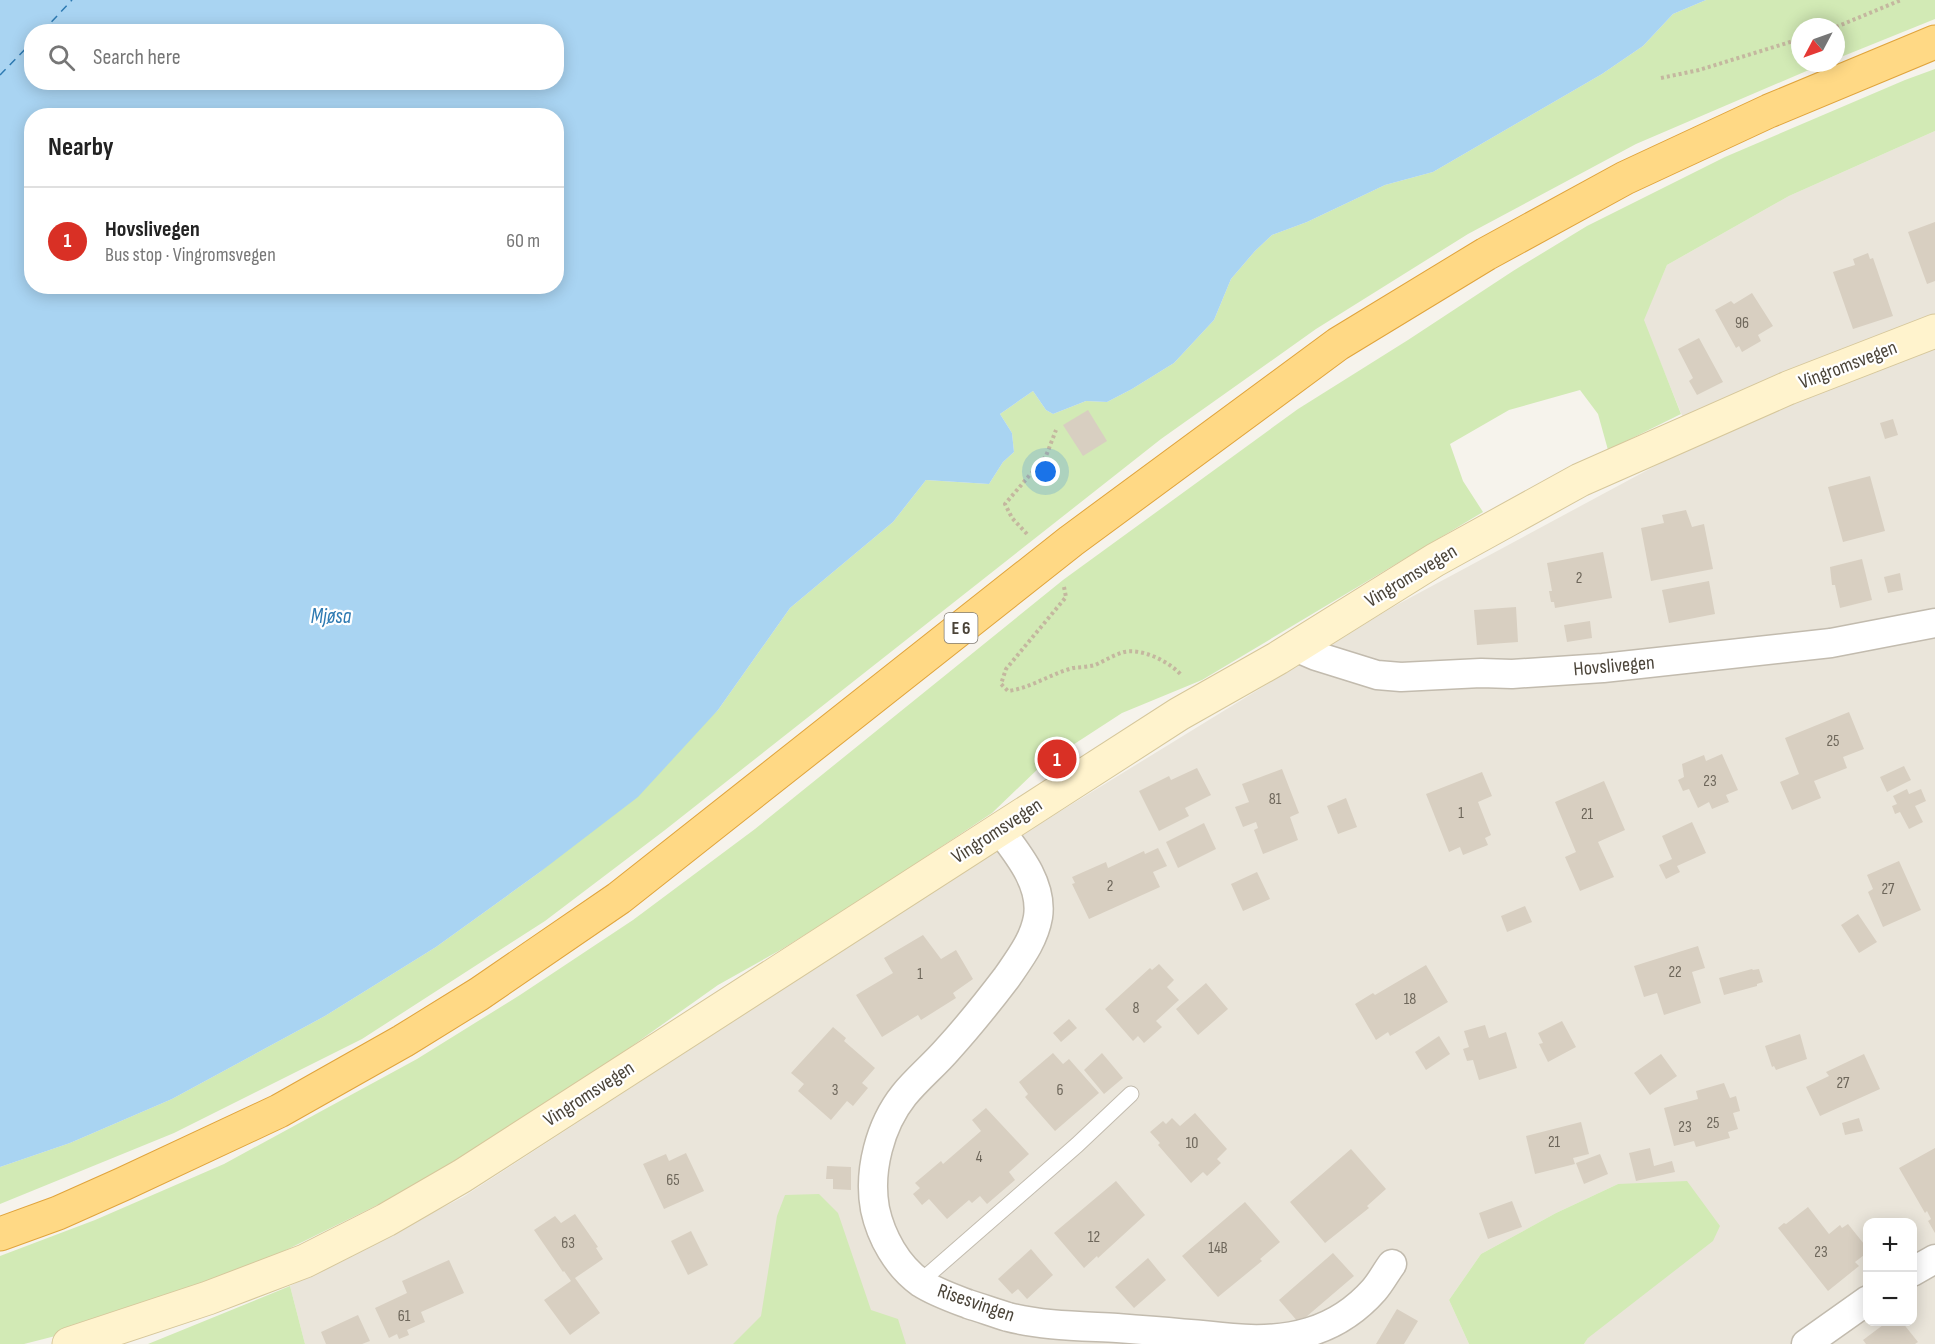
<!DOCTYPE html>
<html lang="en">
<head>
<meta charset="utf-8">
<style>
  :root { --surface:#fff; --page:#f6f6f6; --text:#222; --muted:#767676; --line:#e0e0e0; --accent:#d93025 }
  body { margin:0; font-family:"Sofia Sans Condensed",sans-serif; background:var(--page); color:var(--text) }
  .controls { position:absolute; right:18px; bottom:18px; display:grid; overflow:hidden; border-radius:12px; box-shadow:0 3px 15px #0003 }
  .controls button { width:54px; height:54px; display:grid; place-items:center; padding:0; border:0; border-bottom:2px solid var(--line); background:var(--surface); color:var(--text); font:30px sans-serif }
  .compass { position:absolute; left:1791px; top:18px; width:54px; height:54px; border-radius:50%; background:var(--surface); box-shadow:0 3px 15px #0003; rotate:229deg }
  .you { position:absolute; left:1046px; top:472px; width:21px; height:21px; margin:-15px; border:4px solid #fff; border-radius:50%; background:#1a73e8; box-shadow:0 0 0 9px #1a73e833 }
  .badge { display:grid; place-items:center; width:39px; height:39px; border-radius:50%; background:var(--accent); color:#fff; font-size:20px; font-weight:700 }
  .pin { position:absolute; translate:-50% -50%; border:3px solid #fff; box-shadow:0 2px 6px #0006 }
  .list { margin:0; padding:0; list-style:none }
  h2 { display:flex; justify-content:space-between; align-items:center; height:78px; margin:0; padding:0 24px; font-size:26px }
  h2 small { font-size:20px; font-weight:400; color:var(--muted) }
  .list li { display:grid; grid-template-columns:39px 1fr auto; gap:18px; align-items:center; box-sizing:border-box; height:108px; padding:0 24px; border-top:2px solid var(--line) }
  .list b { display:block; font-size:22px; white-space:nowrap }
  .list p { margin:0; font-size:20px; white-space:nowrap; color:var(--muted) }
  .list em { font-size:20px; font-style:normal; color:var(--muted) }
  .icon { flex:none; width:33px; height:33px; fill:none; stroke:currentColor; stroke-width:2; stroke-linecap:round; stroke-linejoin:round }
  .map { position:relative; flex:none; width:1935px; height:1344px; overflow:hidden }
  .search { position:absolute; background:var(--surface); box-shadow:0 3px 15px #0003; left:24px; top:24px; width:540px; height:66px; display:flex; align-items:center; gap:15px; box-sizing:border-box; padding:0 21px; border-radius:24px; color:var(--muted); font-size:22px }
  .panel { position:absolute; background:var(--surface); box-shadow:0 3px 15px #0003; left:24px; top:108px; width:540px; height:186px; border-radius:24px }
  .map>svg:first-child { display:block }
  .residential { fill:#eae5da; fill-rule:evenodd }
  .green { fill:#d2eab5 }
  .water { fill:#a9d4f2; fill-rule:evenodd }
  .lines { fill:none; stroke-linecap:round; stroke-linejoin:round }
  .ferry { stroke:#2e7ab2; stroke-width:1.5; stroke-dasharray:8 6; stroke-linecap:butt }
  .building { fill:#d8cfc1 }
  .service-casing { stroke:#c2bbae; stroke-width:17 }
  .minor-casing { stroke:#c2bbae; stroke-width:31 }
  .secondary-casing { stroke:#d6c79b; stroke-width:35 }
  .trunk-casing { stroke:#e0a43c; stroke-width:35 }
  .path { stroke:#c4b79f; stroke-width:4; stroke-dasharray:3 3; stroke-linecap:butt }
  .service { stroke:#fff; stroke-width:15 }
  .minor { stroke:#fff; stroke-width:28 }
  .secondary { stroke:#fff3cd; stroke-width:33 }
  .trunk { stroke:#ffd985; stroke-width:33 }
  .labels { text-anchor:middle; dominant-baseline:central; stroke-width:4.5; stroke-linejoin:round; paint-order:stroke }
  .number-label { font-size:16px; fill:#6e675b }
  .shield { fill:#fff; stroke:#817c74; stroke-width:1.5 }
  .shield-label { font-size:18px; font-weight:bold; fill:#4b4439 }
  .street-label { font-size:20px; fill:#4b4439; stroke:#fff }
  .water-label { font-size:21px; font-style:italic; fill:#2e7ab2; stroke:#fff }
</style>
</head>
<body>
<div class="map">
<svg width="1935" height="1344" viewBox="0 0 1935 1344">
  <rect width="100%" height="100%" fill="#f6f3ec"/>
  <!-- residential -->
  <path class="residential" d="M 1935,131 L 1935,1344 L 1584,1344 L 1588,1338 L 1618,1184 L 1556,1213 L 1481,1254 L 1449,1300 L 1469,1344 L 305,1344 L 290,1286 L 463,1197 L 986,857 L 1391,608 L 1694,445 L 1643,320 L 1667,265 L 1789,196 ZM 1868,1222 L 1912,1222 L 1912,1322 L 1868,1322 Z"/>
  <!-- green -->
  <path class="green" d="M 1706,0 L 1935,0 L 1935,19 L 1836,59 L 1836,27 L 1800,27 L 1800,63 L 1825,63 L 1636,144 L 1468,234 L 1316,329 L 1161,439 L 665,830 L 545,921 L 362,1039 L 174,1133 L 0,1204 L 0,1167 L 70,1143 L 172,1099 L 325,1016 L 436,947 L 540,872 L 718,710 L 790,608 L 893,522 L 926,480 L 989,484 L 1003,462 L 1014,452 L 1012,433 L 1000,414 L 1033,391 L 1046,410 L 1053,414 L 1086,401 L 1107,402 L 1132,389 L 1174,363 L 1214,320 L 1231,279 L 1255,251 L 1272,235 L 1307,222 L 1385,185 L 1433,172 L 1602,74 L 1643,46 L 1673,14 Z
    M 1935,69 L 1935,131 L 1789,196 L 1667,265 L 1644,320 L 1681,414 L 1608,450 L 1598,414 L 1580,390 L 1509,410 L 1450,444 L 1463,481 L 1483,512 L 1202,680 L 1122,713 L 1042,765 L 992,813 L 867,896 L 782,949 L 718,985 L 608,1063 L 436,1176 L 276,1255 L 75,1331 L 24,1344 L 0,1344 L 0,1256 L 95,1220 L 224,1164 L 417,1059 L 520,995 L 633,920 L 755,829 L 1063,580 L 1298,409 L 1408,340 L 1513,271 L 1587,226 L 1725,157 L 1905,80 Z
    M 1687,1181 L 1720,1226 L 1713,1241 L 1588,1338 L 1584,1344 L 1469,1344 L 1449,1300 L 1481,1254 L 1556,1213 L 1618,1184 Z
    M 819,1194 L 838,1213 L 871,1310 L 898,1319 L 906,1344 L 733,1344 L 761,1316 L 777,1216 L 785,1195 Z
    M 290,1286 L 305,1344 L 148,1344 Z"/>
  <!-- water -->
  <path class="water" d="M 0,0 L 1706,0 L 1673,14 L 1643,46 L 1602,74 L 1433,172 L 1385,185 L 1307,222 L 1272,235 L 1255,251 L 1231,279 L 1214,320 L 1174,363 L 1132,389 L 1107,402 L 1086,401 L 1053,414 L 1046,410 L 1033,391 L 1000,414 L 1012,433 L 1014,452 L 1003,462 L 989,484 L 926,480 L 893,522 L 790,608 L 718,710 L 638,797 L 540,872 L 436,947 L 325,1016 L 172,1099 L 70,1143 L 0,1167 ZM 32,32 L 556,32 L 556,82 L 32,82 ZM 32,116 L 556,116 L 556,286 L 32,286 Z"/>
  <g class="lines">
    <!-- ferry -->
    <path class="ferry" d="M 42,32 L 72,0
      M 0,75 L 32,42"/>
  </g>
  <!-- building -->
  <path class="building" d="M 1935,222 L 1935,281 L 1927,284 L 1908,232 Z
    M 1868,253 L 1870,259 L 1873,258 L 1893,316 L 1853,329 L 1833,272 L 1855,265 L 1853,259 Z
    M 1752,293 L 1773,326 L 1758,335 L 1761,341 L 1742,352 L 1739,346 L 1736,348 L 1715,310 L 1731,301 L 1734,304 Z
    M 1699,338 L 1723,382 L 1697,395 L 1689,381 L 1693,378 L 1678,349 Z
    M 1088,410 L 1107,441 L 1083,456 L 1063,425 Z
    M 1893,419 L 1898,435 L 1885,439 L 1880,423 Z
    M 1870,476 L 1885,531 L 1843,542 L 1828,487 Z
    M 1686,510 L 1692,527 L 1704,524 L 1713,569 L 1651,581 L 1641,528 L 1664,523 L 1662,515 Z
    M 1603,552 L 1612,598 L 1555,608 L 1554,602 L 1551,602 L 1549,591 L 1552,591 L 1547,563 Z
    M 1862,559 L 1872,600 L 1840,608 L 1835,585 L 1832,585 L 1830,567 Z
    M 1900,573 L 1903,590 L 1888,593 L 1884,577 Z
    M 1709,581 L 1715,614 L 1669,623 L 1662,590 Z
    M 1516,607 L 1518,642 L 1477,645 L 1474,610 Z
    M 1590,621 L 1592,638 L 1567,642 L 1564,625 Z
    M 1849,712 L 1864,749 L 1843,757 L 1847,768 L 1814,781 L 1821,798 L 1792,810 L 1780,782 L 1799,774 L 1785,738 Z
    M 1722,754 L 1738,790 L 1726,795 L 1729,802 L 1712,809 L 1709,802 L 1698,808 L 1689,789 L 1683,791 L 1678,780 L 1684,777 L 1682,764 L 1704,755 L 1706,761 Z
    M 1904,766 L 1911,780 L 1887,792 L 1880,777 Z
    M 1197,768 L 1211,795 L 1185,808 L 1189,816 L 1159,831 L 1139,791 L 1169,776 L 1171,780 Z
    M 1282,769 L 1299,813 L 1290,817 L 1298,840 L 1263,854 L 1254,830 L 1258,828 L 1256,822 L 1243,827 L 1235,807 L 1249,802 L 1242,784 Z
    M 1482,772 L 1492,796 L 1478,802 L 1491,835 L 1485,838 L 1488,845 L 1463,855 L 1460,847 L 1449,852 L 1426,794 Z
    M 1604,781 L 1625,830 L 1598,842 L 1614,877 L 1580,891 L 1565,857 L 1576,852 L 1555,802 Z
    M 1907,789 L 1909,794 L 1921,789 L 1926,801 L 1915,806 L 1923,822 L 1909,829 L 1900,812 L 1895,814 L 1892,806 L 1897,804 L 1893,796 Z
    M 1346,798 L 1357,827 L 1338,834 L 1327,806 Z
    M 1692,822 L 1706,853 L 1677,866 L 1680,872 L 1666,879 L 1659,865 L 1672,859 L 1662,836 Z
    M 1204,823 L 1216,849 L 1178,868 L 1166,842 Z
    M 1158,848 L 1167,866 L 1153,872 L 1160,887 L 1089,919 L 1072,884 L 1075,883 L 1072,877 L 1106,862 L 1108,868 L 1144,851 L 1145,854 Z
    M 1899,861 L 1921,910 L 1883,927 L 1868,892 L 1873,889 L 1867,875 Z
    M 1257,872 L 1270,899 L 1243,911 L 1231,884 Z
    M 1525,906 L 1532,922 L 1507,932 L 1501,916 Z
    M 1858,914 L 1877,942 L 1859,953 L 1841,925 Z
    M 923,935 L 941,959 L 956,950 L 973,979 L 953,993 L 956,998 L 921,1020 L 918,1015 L 882,1037 L 856,995 L 893,973 L 884,958 Z
    M 1698,946 L 1705,968 L 1692,972 L 1701,1003 L 1664,1015 L 1657,993 L 1644,997 L 1634,966 Z
    M 1159,964 L 1174,980 L 1167,987 L 1179,1000 L 1156,1021 L 1162,1027 L 1144,1043 L 1138,1036 L 1133,1041 L 1105,1009 L 1150,968 L 1152,970 Z
    M 1426,965 L 1448,1002 L 1390,1036 L 1388,1032 L 1376,1040 L 1355,1004 L 1373,993 L 1375,995 Z
    M 1752,969 L 1753,970 L 1759,969 L 1763,982 L 1757,984 L 1757,986 L 1724,995 L 1719,978 Z
    M 1206,983 L 1228,1009 L 1198,1035 L 1176,1009 Z
    M 1069,1019 L 1077,1028 L 1061,1042 L 1053,1033 Z
    M 1562,1021 L 1576,1047 L 1548,1062 L 1539,1044 L 1543,1043 L 1538,1033 Z
    M 1485,1025 L 1489,1038 L 1506,1032 L 1517,1068 L 1479,1080 L 1473,1060 L 1467,1061 L 1463,1049 L 1469,1047 L 1464,1031 Z
    M 833,1027 L 846,1038 L 844,1041 L 875,1068 L 862,1083 L 868,1088 L 853,1106 L 847,1101 L 831,1120 L 798,1091 L 804,1084 L 791,1073 Z
    M 1800,1034 L 1807,1059 L 1776,1070 L 1774,1066 L 1772,1067 L 1765,1046 Z
    M 1439,1036 L 1450,1054 L 1426,1070 L 1415,1052 Z
    M 1053,1053 L 1063,1064 L 1069,1059 L 1099,1093 L 1055,1131 L 1025,1097 L 1028,1094 L 1019,1082 Z
    M 1102,1053 L 1123,1078 L 1104,1094 L 1084,1070 Z
    M 1661,1054 L 1677,1076 L 1650,1095 L 1634,1073 Z
    M 1864,1054 L 1880,1089 L 1820,1116 L 1806,1087 L 1829,1076 L 1826,1072 Z
    M 1724,1083 L 1730,1098 L 1736,1096 L 1740,1111 L 1733,1113 L 1738,1129 L 1728,1132 L 1730,1138 L 1696,1147 L 1694,1141 L 1674,1146 L 1664,1108 L 1698,1099 L 1696,1091 Z
    M 986,1108 L 1029,1154 L 1009,1172 L 1015,1180 L 987,1204 L 980,1196 L 972,1203 L 969,1200 L 947,1219 L 929,1199 L 922,1205 L 913,1194 L 920,1188 L 915,1183 L 941,1161 L 943,1164 L 981,1131 L 972,1120 Z
    M 1195,1113 L 1227,1149 L 1217,1159 L 1221,1163 L 1207,1176 L 1203,1172 L 1191,1183 L 1158,1145 L 1160,1143 L 1150,1132 L 1163,1121 L 1166,1124 L 1172,1118 L 1180,1126 Z
    M 1859,1118 L 1863,1131 L 1845,1135 L 1842,1123 Z
    M 1581,1122 L 1589,1154 L 1573,1158 L 1575,1164 L 1535,1174 L 1526,1136 Z
    M 1650,1148 L 1654,1166 L 1672,1161 L 1675,1172 L 1636,1181 L 1629,1153 Z
    M 1935,1148 L 1935,1233 L 1928,1221 L 1931,1219 L 1927,1211 L 1925,1213 L 1899,1168 Z
    M 1351,1149 L 1386,1189 L 1367,1206 L 1369,1208 L 1325,1243 L 1290,1202 Z
    M 686,1153 L 704,1191 L 664,1209 L 643,1164 L 666,1154 L 669,1161 Z
    M 1600,1154 L 1608,1174 L 1584,1184 L 1576,1163 Z
    M 827,1166 L 851,1167 L 851,1190 L 833,1189 L 833,1179 L 826,1179 Z
    M 1116,1181 L 1145,1215 L 1098,1258 L 1097,1256 L 1084,1268 L 1054,1233 Z
    M 1512,1201 L 1522,1227 L 1488,1239 L 1479,1213 Z
    M 1245,1202 L 1280,1242 L 1260,1259 L 1262,1261 L 1218,1297 L 1182,1256 Z
    M 1808,1207 L 1829,1234 L 1840,1225 L 1842,1228 L 1848,1224 L 1868,1249 L 1868,1252 L 1855,1262 L 1859,1266 L 1828,1291 L 1778,1228 L 1784,1223 L 1786,1224 Z
    M 575,1214 L 598,1247 L 596,1248 L 603,1259 L 575,1278 L 600,1313 L 570,1335 L 544,1300 L 571,1281 L 564,1271 L 563,1272 L 534,1230 L 555,1216 L 561,1223 Z
    M 691,1231 L 708,1265 L 688,1275 L 671,1241 Z
    M 1031,1249 L 1053,1275 L 1027,1299 L 1018,1289 L 1012,1294 L 998,1279 Z
    M 1333,1253 L 1354,1276 L 1299,1323 L 1279,1300 Z
    M 1148,1258 L 1166,1280 L 1134,1308 L 1115,1287 Z
    M 449,1260 L 464,1293 L 421,1312 L 425,1322 L 407,1330 L 409,1335 L 399,1339 L 397,1334 L 389,1338 L 375,1308 L 407,1293 L 402,1281 Z
    M 1397,1309 L 1418,1321 L 1404,1344 L 1376,1344 Z
    M 358,1315 L 370,1341 L 362,1344 L 326,1344 L 321,1332 Z
    M 1887,1322 L 1902,1322 L 1918,1342 L 1915,1344 L 1866,1344 L 1863,1340 Z"/>
  <g class="lines">
    <!-- service casing -->
    <g class="service-casing">
      <path id="service" d="M 920,1282 L 1077,1145 L 1131,1094"/>
    </g>
    <!-- minor casing -->
    <g class="minor-casing">
      <path id="minor" d="M 1295,647 L 1316,656 L 1377,675 L 1401,677 L 1481,673 L 1512,674 L 1603,668 L 1831,643 L 1935,623
        M 999,829 C 1018,854 1043,884 1038,917 C 1034,940 1020,958 1007,977 C 988,1002 968,1027 947,1050 C 934,1065 917,1079 904,1095 C 880,1125 868,1171 875,1209 C 881,1237 897,1266 921,1283 C 935,1292 952,1298 968,1304 C 981,1308 995,1313 1008,1317 C 1043,1326 1081,1326 1117,1328 C 1156,1331 1194,1334 1232,1338 C 1287,1343 1336,1333 1374,1290 C 1381,1282 1386,1272 1392,1264
        M 1912,1272 L 1935,1259
        M 1806,1344 L 1868,1300"/>
    </g>
    <!-- secondary casing -->
    <g class="secondary-casing">
      <path id="secondary" d="M 69,1344 L 208,1298 L 305,1261 L 386,1220 L 462,1176 L 1179,714 L 1278,658 L 1435,560 L 1580,480 L 1788,388 L 1935,331"/>
    </g>
    <!-- trunk casing -->
    <g class="trunk-casing">
      <path id="trunk" d="M 0,1234 L 58,1213 L 123,1184 L 279,1111 L 403,1041 L 479,994 L 619,898 L 1071,541 L 1338,344 L 1486,254 L 1625,178 L 1769,111 L 1935,42"/>
    </g>
    <!-- path -->
    <path class="path" d="M 1836,27 L 1901,0
      M 1661,78 L 1699,70 L 1800,39
      M 1027,534 L 1012,518 L 1005,504 L 1046,456 L 1056,430
      M 1064,587 L 1066,597 L 1006,669 L 1001,684 L 1008,691 C 1031,688 1050,674 1073,668 C 1080,667 1088,667 1095,665 C 1104,661 1112,656 1121,653 C 1139,646 1171,662 1182,676"/>
    <!-- service -->
    <use href="#service" class="service"/>
    <!-- minor -->
    <use href="#minor" class="minor"/>
    <!-- secondary -->
    <use href="#secondary" class="secondary"/>
    <!-- trunk -->
    <use href="#trunk" class="trunk"/>
  </g>
  <g class="labels">
    <!-- number labels -->
    <g class="number-label">
      <text x="1742" y="323">96</text>
      <text x="1579" y="578">2</text>
      <text x="1833" y="741">25</text>
      <text x="1710" y="781">23</text>
      <text x="1275" y="799">81</text>
      <text x="1461" y="813">1</text>
      <text x="1587" y="814">21</text>
      <text x="1110" y="886">2</text>
      <text x="1888" y="889">27</text>
      <text x="1675" y="972">22</text>
      <text x="920" y="974">1</text>
      <text x="1410" y="999">18</text>
      <text x="1136" y="1008">8</text>
      <text x="1843" y="1083">27</text>
      <text x="835" y="1090">3</text>
      <text x="1060" y="1090">6</text>
      <text x="1713" y="1123">25</text>
      <text x="1685" y="1127">23</text>
      <text x="1554" y="1142">21</text>
      <text x="1192" y="1143">10</text>
      <text x="979" y="1157">4</text>
      <text x="673" y="1180">65</text>
      <text x="1094" y="1237">12</text>
      <text x="568" y="1243">63</text>
      <text x="1218" y="1248">14B</text>
      <text x="1821" y="1252">23</text>
      <text x="404" y="1316">61</text>
    </g>
    <!-- shield labels -->
    <rect class="shield" x="944.5" y="613" width="33" height="30" rx="4.5"/>
    <g class="shield-label">
      <text x="961" y="628">E 6</text>
    </g>
    <!-- street labels -->
    <g class="street-label">
      <text transform="translate(1848 365) rotate(-21)">Vingromsvegen</text>
      <text transform="translate(1411 576) rotate(-31)">Vingromsvegen</text>
      <text transform="translate(1614 666) rotate(-5)">Hovslivegen</text>
      <text transform="translate(997 831) rotate(-33)">Vingromsvegen</text>
      <text transform="translate(589 1094) rotate(-33)">Vingromsvegen</text>
      <text transform="translate(976 1303) rotate(19)">Risesvingen</text>
    </g>
    <!-- water labels -->
    <g class="water-label">
      <text x="331" y="616">Mjøsa</text>
    </g>
  </g>
</svg>
<div class="controls">
<button>+</button>
<button>−</button>
</div>
<svg class="compass" viewBox="-18 -18 36 36"><path d="M0-13l5 13h-10z" fill="#e53935"/><path d="M0 13l5-13h-10z" fill="#767676"/></svg>
<div class="you"></div>
<div class="pin badge" style="left:1057px;top:759px">1</div>
<div class="search"><svg class="icon" aria-label="search" viewBox="0 0 24 24"><circle cx="10" cy="10" r="6"/><path d="M15 15l6 6"/></svg>Search here</div>
<section class="panel">
<h2>Nearby<small></small></h2>
<ul class="list">
<li><span class="badge">1</span><div><b>Hovslivegen</b><p>Bus stop · Vingromsvegen</p></div><em>60 m</em></li>
</ul>
</section>
</div>
</body>
</html>
